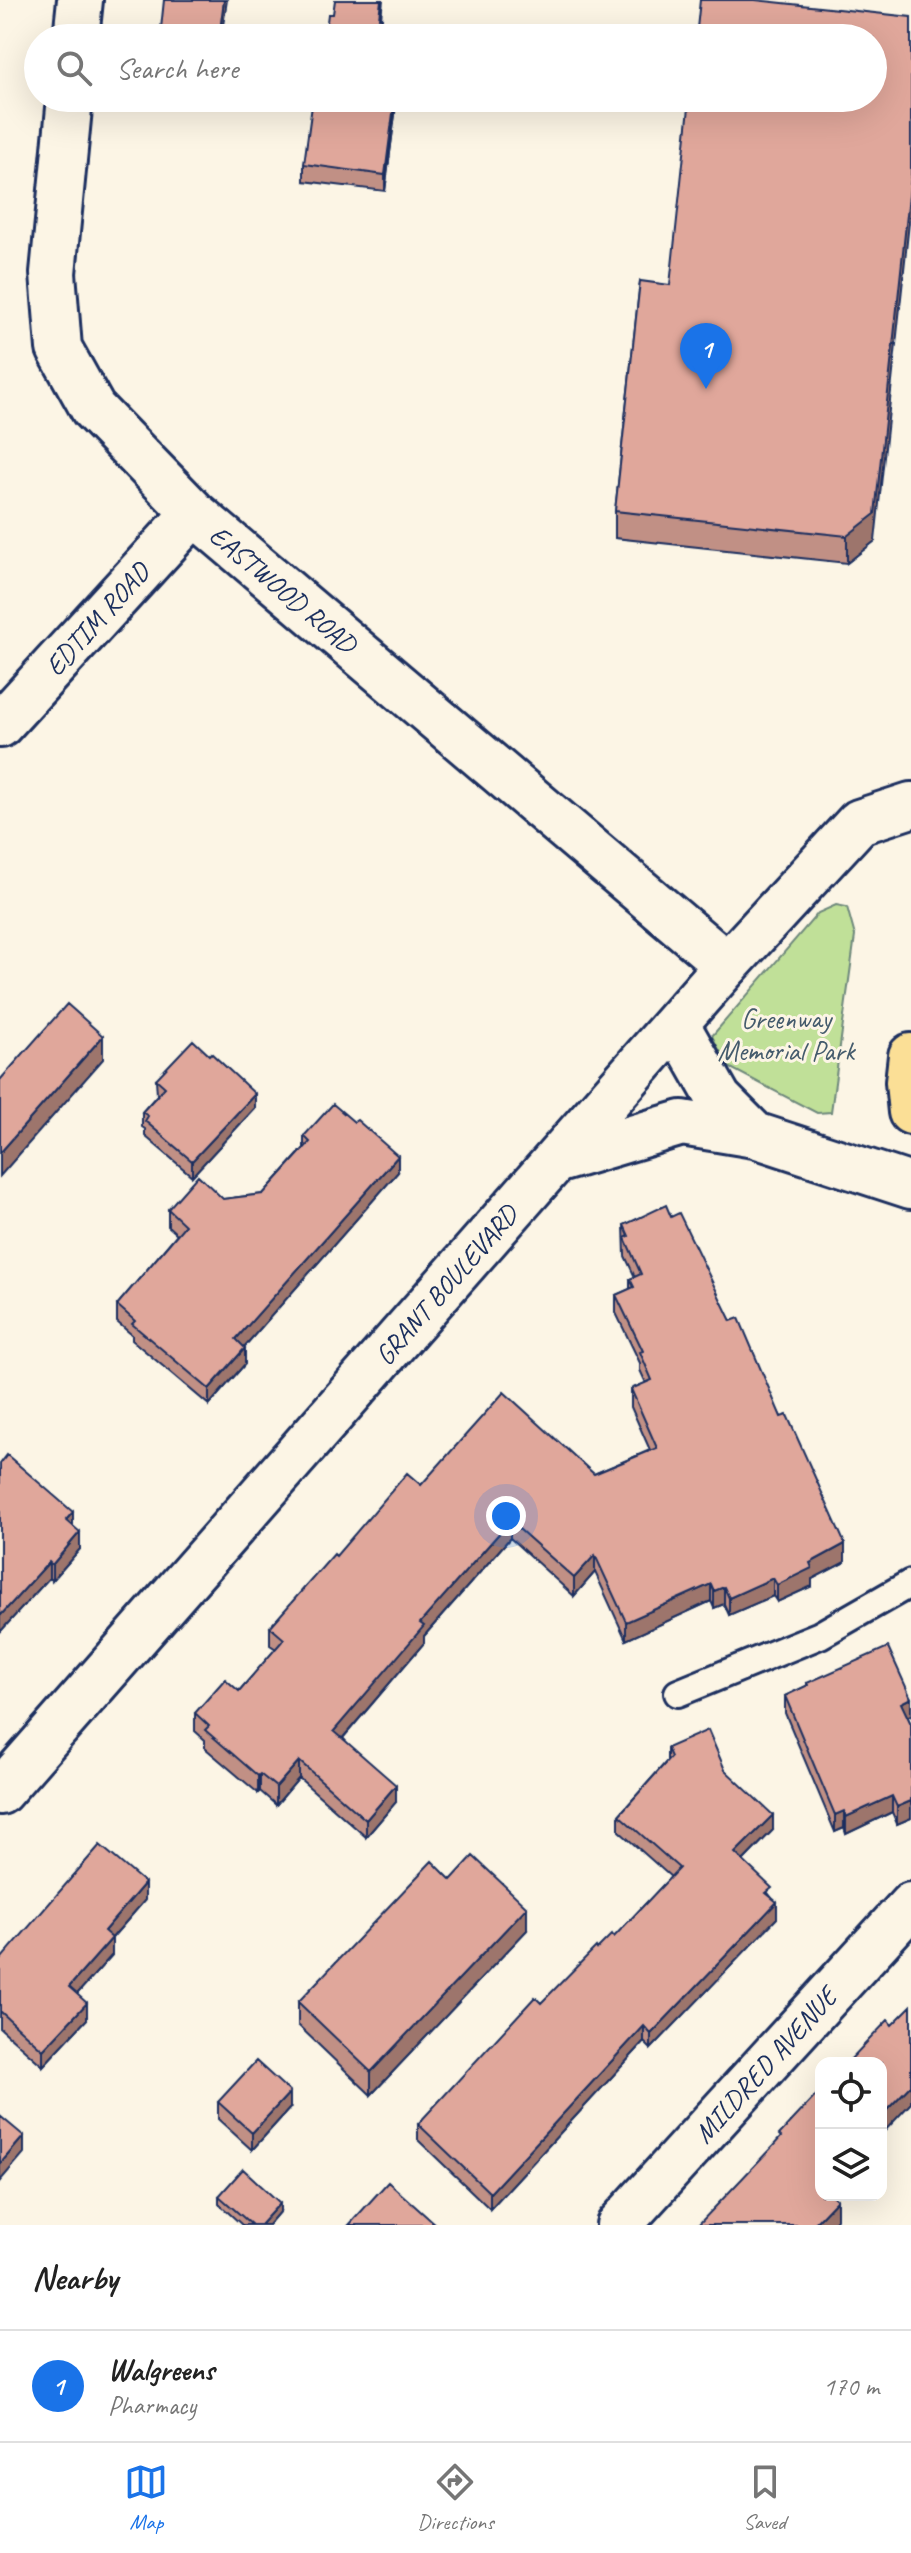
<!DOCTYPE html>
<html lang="en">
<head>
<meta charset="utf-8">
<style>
  :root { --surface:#fff; --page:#f6f6f6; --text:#222; --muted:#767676; --line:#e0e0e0; --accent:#1a73e8 }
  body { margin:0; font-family:Caveat,sans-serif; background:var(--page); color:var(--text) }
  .controls { position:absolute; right:24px; bottom:24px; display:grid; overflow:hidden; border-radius:16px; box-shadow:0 8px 32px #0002 }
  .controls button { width:72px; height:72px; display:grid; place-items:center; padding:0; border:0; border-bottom:2px solid var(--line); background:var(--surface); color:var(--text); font:40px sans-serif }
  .you { position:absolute; left:506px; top:1516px; width:28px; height:28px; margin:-20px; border:6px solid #fff; border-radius:50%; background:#1a73e8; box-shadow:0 0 0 12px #1a73e833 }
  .badge { display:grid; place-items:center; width:52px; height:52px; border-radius:50%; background:var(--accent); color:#fff; font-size:26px; font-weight:700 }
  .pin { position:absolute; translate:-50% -66px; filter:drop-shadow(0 2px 4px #0008) }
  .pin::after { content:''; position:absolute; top:42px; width:28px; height:24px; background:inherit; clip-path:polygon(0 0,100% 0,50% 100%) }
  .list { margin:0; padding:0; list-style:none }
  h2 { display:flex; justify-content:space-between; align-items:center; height:104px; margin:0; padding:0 32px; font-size:34px }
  h2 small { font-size:26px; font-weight:400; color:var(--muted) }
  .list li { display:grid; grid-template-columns:52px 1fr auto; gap:24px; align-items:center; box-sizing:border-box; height:112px; padding:0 32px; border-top:2px solid var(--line) }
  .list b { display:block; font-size:30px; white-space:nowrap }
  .list p { margin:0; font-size:26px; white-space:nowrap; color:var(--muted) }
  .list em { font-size:26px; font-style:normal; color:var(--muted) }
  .icon { flex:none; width:44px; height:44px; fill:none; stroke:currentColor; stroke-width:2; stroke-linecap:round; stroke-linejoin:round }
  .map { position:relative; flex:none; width:911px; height:2225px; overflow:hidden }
  .search { position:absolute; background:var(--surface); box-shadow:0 8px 32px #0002; left:24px; right:24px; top:24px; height:88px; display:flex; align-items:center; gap:20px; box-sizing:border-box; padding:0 28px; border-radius:44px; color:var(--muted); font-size:30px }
  .sheet { height:216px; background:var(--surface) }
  nav { display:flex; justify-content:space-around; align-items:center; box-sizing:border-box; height:112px; border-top:2px solid var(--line); background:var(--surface); font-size:22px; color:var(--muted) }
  nav a { display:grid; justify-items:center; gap:4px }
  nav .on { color:var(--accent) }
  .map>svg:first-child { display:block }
  .green { fill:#c0e098; stroke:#6e887b; stroke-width:2 }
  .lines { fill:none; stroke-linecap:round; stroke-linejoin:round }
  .service-casing { stroke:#1b2f5e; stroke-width:32 }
  .minor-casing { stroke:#1b2f5e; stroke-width:50 }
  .tertiary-casing { stroke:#1b2f5e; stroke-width:50 }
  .primary-casing { stroke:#1b2f5e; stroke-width:50 }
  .service { stroke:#fcf5e5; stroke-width:26 }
  .minor { stroke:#fcf5e5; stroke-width:44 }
  .tertiary { stroke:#fcf5e5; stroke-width:44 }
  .primary { stroke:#fbdf96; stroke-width:44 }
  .wall { fill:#c19085; stroke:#1b2f5e; stroke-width:2 }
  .shaded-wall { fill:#9d756c; stroke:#1b2f5e; stroke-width:2 }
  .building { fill:#e0a79b; stroke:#1b2f5e; stroke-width:2 }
  .labels { text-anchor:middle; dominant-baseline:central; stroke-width:6; stroke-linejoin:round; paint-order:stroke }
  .street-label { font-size:28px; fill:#1b2f5e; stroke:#fcf5e5 }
  .park-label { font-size:28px; fill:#445b6c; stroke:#fcf5e5 }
</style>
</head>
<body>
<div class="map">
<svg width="911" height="2225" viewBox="0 0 911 2225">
  <rect width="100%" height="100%" fill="#fcf5e5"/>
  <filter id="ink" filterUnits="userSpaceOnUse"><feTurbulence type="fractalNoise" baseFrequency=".0125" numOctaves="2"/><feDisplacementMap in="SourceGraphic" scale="16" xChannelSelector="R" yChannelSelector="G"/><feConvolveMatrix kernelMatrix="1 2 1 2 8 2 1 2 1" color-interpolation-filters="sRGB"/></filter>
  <g filter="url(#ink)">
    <!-- green -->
    <path class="green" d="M 836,905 L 847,907 L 855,936 L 831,1112 L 817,1113 L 727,1066 L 712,1036 L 818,913 Z"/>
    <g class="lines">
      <!-- service casing -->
      <g class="service-casing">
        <path id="service" d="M 678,1693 L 820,1635 L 911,1583"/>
      </g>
      <!-- minor casing -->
      <g class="minor-casing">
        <path id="minor" d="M 76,38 L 80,0
          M 70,98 L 53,273 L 59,348 L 93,409 L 194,513 L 727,965
          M 0,725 L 194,513
          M 619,2225 L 911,1905"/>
      </g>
      <!-- tertiary casing -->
      <g class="tertiary-casing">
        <path id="tertiary" d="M 676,1023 L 719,1099 L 755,1135
          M 555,1161 L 682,1123 L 755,1135 L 911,1186
          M 0,1792 L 727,965 L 859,822 L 911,805"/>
      </g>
      <!-- primary casing -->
      <g class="primary-casing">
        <path id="primary" d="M 911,1056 L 908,1082 L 911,1112"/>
      </g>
      <!-- service -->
      <use href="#service" class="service"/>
      <!-- minor -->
      <use href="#minor" class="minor"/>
      <!-- tertiary -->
      <use href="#tertiary" class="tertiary"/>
      <!-- primary -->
      <use href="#primary" class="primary"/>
    </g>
    <!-- wall -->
    <path class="wall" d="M 395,114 L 385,191 L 304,181 L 304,164 Z
      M 640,281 L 875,541 L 847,563 L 615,538 L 615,511 Z
      M 156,1079 L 255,1108 L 192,1176 L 145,1136 L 145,1129 L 142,1127 L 142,1112 L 157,1095 Z
      M 304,1136 L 398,1172 L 244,1347 L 245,1364 L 209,1405 L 132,1340 L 132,1335 L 117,1322 L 117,1305 L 177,1234 L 168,1226 L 168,1209 L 223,1199 L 263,1194 L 304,1148 Z
      M 671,1217 L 731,1321 L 781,1417 L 845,1562 L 812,1579 L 812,1586 L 777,1602 L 773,1596 L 729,1615 L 724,1604 L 714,1608 L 711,1601 L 626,1640 L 595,1572 L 574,1596 L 510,1538 L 424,1636 L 424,1643 L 343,1738 L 396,1802 L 366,1837 L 299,1778 L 276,1805 L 260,1791 L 258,1793 L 205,1748 L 205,1740 L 195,1731 L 195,1713 L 239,1691 L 276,1649 L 270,1645 L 270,1627 L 336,1556 L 421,1485 L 594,1474 L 650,1450 L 631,1407 L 631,1389 L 646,1383 L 640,1370 L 640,1363 L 616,1313 L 616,1295 L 630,1289 L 630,1279 L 635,1277 L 625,1256 L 624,1225 Z
      M 73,1526 L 80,1549 L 52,1581 L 49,1578 L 0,1632 Z
      M 807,1683 L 911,1715 L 907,1716 L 911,1724 L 911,1818 L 897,1824 L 892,1812 L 846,1834 L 844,1828 L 835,1832 L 785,1713 L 785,1696 L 807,1686 Z
      M 667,1748 L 725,1770 L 773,1830 L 743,1861 L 772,1898 L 777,1918 L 651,2049 L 644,2042 L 490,2209 L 418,2140 L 418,2124 L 597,1949 L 614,1937 L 671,1877 L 619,1831 L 619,1815 L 667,1761 Z
      M 451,1880 L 527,1930 L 371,2095 L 298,2025 L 298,2002 Z
      M 145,1900 L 112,1938 L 112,1955 L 77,1994 L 87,2019 L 43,2066 L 0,2028 L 0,1960 Z
      M 218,2102 L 290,2108 L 252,2150 L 218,2119 Z
      M 219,2196 L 280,2211 L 268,2225 L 242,2225 L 219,2204 Z"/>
    <!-- shaded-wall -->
    <path class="shaded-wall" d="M 224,0 L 227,0 L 221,38 L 219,38 Z
      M 381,0 L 383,0 L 379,35 L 379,18 Z
      M 395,98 L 395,114 L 385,191 L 385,175 Z
      M 911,177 L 911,204 L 875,541 L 847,563 L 847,536 Z
      M 103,1036 L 103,1059 L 0,1176 L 0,1153 Z
      M 255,1094 L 255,1108 L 192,1176 L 192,1161 Z
      M 398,1156 L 398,1172 L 236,1356 L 236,1339 Z
      M 245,1348 L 245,1364 L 209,1405 L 209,1389 Z
      M 73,1512 L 73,1528 L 66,1520 Z
      M 510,1521 L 510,1538 L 424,1636 L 424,1643 L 334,1748 L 334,1731 L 420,1623 Z
      M 80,1532 L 80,1549 L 52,1581 L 52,1565 Z
      M 845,1544 L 845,1562 L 812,1579 L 812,1586 L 777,1602 L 777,1585 L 810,1563 Z
      M 595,1555 L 595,1572 L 574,1596 L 574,1578 Z
      M 49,1562 L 49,1578 L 0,1632 L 0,1616 Z
      M 773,1578 L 773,1596 L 729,1615 L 729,1598 Z
      M 711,1584 L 711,1601 L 626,1640 L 626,1622 Z
      M 724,1587 L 724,1604 L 714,1608 L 714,1591 Z
      M 911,1698 L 911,1715 L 901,1719 L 901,1703 Z
      M 299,1761 L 299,1778 L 276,1805 L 276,1787 Z
      M 260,1774 L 260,1791 L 258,1793 L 258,1776 Z
      M 396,1785 L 396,1802 L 366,1837 L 366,1820 Z
      M 892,1796 L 892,1812 L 846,1834 L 846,1817 Z
      M 911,1801 L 911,1818 L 897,1824 L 897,1807 Z
      M 844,1811 L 844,1828 L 835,1832 L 835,1815 Z
      M 773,1815 L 773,1830 L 735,1869 L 735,1853 Z
      M 145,1883 L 145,1900 L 104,1947 L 104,1931 Z
      M 777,1902 L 777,1918 L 651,2049 L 651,2034 Z
      M 527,1907 L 527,1930 L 371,2095 L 371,2072 Z
      M 112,1938 L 112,1955 L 69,2003 L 69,1987 Z
      M 87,2003 L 87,2019 L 43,2066 L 43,2050 Z
      M 644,2026 L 644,2042 L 490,2209 L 490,2193 Z
      M 911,2085 L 911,2103 L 881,2135 L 881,2116 Z
      M 290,2092 L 290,2108 L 252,2150 L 252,2133 Z
      M 24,2136 L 24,2153 L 0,2181 L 0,2164 Z
      M 837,2200 L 837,2219 L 832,2225 L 813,2225 Z
      M 280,2203 L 280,2211 L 268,2225 L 260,2225 Z"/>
    <!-- building -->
    <path class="building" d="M 164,0 L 224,0 L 219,38 L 160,38 Z
      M 335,0 L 381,0 L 379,18 L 382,18 L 380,38 L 325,38 L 328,14 L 333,14 Z
      M 700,0 L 755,0 L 911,17 L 911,177 L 875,514 L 847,536 L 615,511 L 640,281 L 670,285 L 690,98 L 873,98 L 873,38 L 696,38 Z
      M 313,98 L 395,98 L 385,175 L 304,164 Z
      M 67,1004 L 103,1036 L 0,1153 L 0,1080 Z
      M 193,1040 L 209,1055 L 211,1053 L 255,1094 L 192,1161 L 145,1121 L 148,1116 L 142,1112 L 165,1087 L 156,1079 Z
      M 333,1104 L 354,1122 L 357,1120 L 398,1156 L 236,1339 L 245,1348 L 209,1389 L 132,1324 L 135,1321 L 117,1305 L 185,1225 L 168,1209 L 198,1175 L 223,1199 L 263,1194 L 310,1142 L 304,1136 Z
      M 666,1205 L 671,1217 L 679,1213 L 731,1321 L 739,1318 L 781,1417 L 787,1415 L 845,1544 L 810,1563 L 812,1568 L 777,1585 L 773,1578 L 729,1598 L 724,1587 L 714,1591 L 711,1584 L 626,1622 L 595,1555 L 574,1578 L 510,1521 L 420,1623 L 424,1626 L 334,1731 L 396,1785 L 366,1820 L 299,1761 L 276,1787 L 260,1774 L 258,1776 L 205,1730 L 209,1726 L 195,1713 L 225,1679 L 239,1691 L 284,1639 L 270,1627 L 334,1554 L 336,1556 L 407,1473 L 421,1485 L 504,1392 L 594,1474 L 657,1448 L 631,1389 L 652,1380 L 640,1352 L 643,1351 L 616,1295 L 634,1287 L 630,1279 L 641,1274 L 625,1238 L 629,1236 L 624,1225 Z
      M 7,1455 L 73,1512 L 66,1520 L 80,1532 L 52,1565 L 49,1562 L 0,1616 L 0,1464 Z
      M 888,1647 L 911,1698 L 901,1703 L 911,1724 L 911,1801 L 897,1807 L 892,1796 L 846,1817 L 844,1811 L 835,1815 L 785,1696 L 808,1685 L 807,1683 Z
      M 708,1730 L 725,1770 L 773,1815 L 735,1853 L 772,1888 L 766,1893 L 777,1902 L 651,2034 L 644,2026 L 490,2193 L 418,2124 L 535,1997 L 541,2003 L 596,1947 L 597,1949 L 612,1934 L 614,1937 L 679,1868 L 619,1815 L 671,1757 L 667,1748 Z
      M 100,1845 L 145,1883 L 104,1931 L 112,1938 L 69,1987 L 87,2003 L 43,2050 L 0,2011 L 0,1960 Z
      M 473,1856 L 527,1907 L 371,2072 L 298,2002 L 432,1861 L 451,1880 Z
      M 911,2006 L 911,2085 L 881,2116 L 881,2063 L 847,2063 L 888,2020 L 892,2025 Z
      M 256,2061 L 290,2092 L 252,2133 L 218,2102 Z
      M 821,2090 L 821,2179 L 818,2182 L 821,2185 L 821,2195 L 832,2195 L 837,2200 L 813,2225 L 698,2225 L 773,2146 L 781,2137 L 779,2135 Z
      M 0,2116 L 24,2136 L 0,2164 Z
      M 243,2169 L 280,2203 L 260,2225 L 252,2225 L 219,2196 Z
      M 388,2182 L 436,2225 L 349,2225 Z"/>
  </g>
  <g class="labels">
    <!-- street labels -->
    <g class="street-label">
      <text transform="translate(283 589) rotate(40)">EASTWOOD ROAD</text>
      <text transform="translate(97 619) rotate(-48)">EDTIM ROAD</text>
      <text transform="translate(446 1285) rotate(-49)">GRANT BOULEVARD</text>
      <text transform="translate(765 2065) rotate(-48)">MILDRED AVENUE</text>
    </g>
    <!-- park labels -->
    <g class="park-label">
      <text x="786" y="1018">Greenway<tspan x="786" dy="32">Memorial Park</tspan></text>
    </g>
  </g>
</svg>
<div class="controls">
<button><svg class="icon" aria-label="locate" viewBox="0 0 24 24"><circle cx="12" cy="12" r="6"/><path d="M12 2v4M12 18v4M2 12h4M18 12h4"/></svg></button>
<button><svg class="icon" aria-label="layers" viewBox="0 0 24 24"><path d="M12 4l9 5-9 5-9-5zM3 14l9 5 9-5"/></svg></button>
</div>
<div class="you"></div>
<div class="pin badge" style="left:706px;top:389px">1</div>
<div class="search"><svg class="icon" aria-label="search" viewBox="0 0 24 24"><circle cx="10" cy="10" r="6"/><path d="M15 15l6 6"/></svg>Search here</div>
</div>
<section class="sheet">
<h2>Nearby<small></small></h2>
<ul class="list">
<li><span class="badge">1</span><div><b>Walgreens</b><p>Pharmacy</p></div><em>170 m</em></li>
</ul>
</section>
<nav>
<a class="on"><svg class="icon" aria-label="map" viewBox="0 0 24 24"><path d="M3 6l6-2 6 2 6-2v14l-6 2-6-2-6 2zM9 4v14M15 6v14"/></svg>Map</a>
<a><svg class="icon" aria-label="directions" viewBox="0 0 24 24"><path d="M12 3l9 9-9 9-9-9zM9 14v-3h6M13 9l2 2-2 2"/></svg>Directions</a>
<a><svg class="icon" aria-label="saved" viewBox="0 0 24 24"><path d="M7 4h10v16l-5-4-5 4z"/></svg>Saved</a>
</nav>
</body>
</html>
